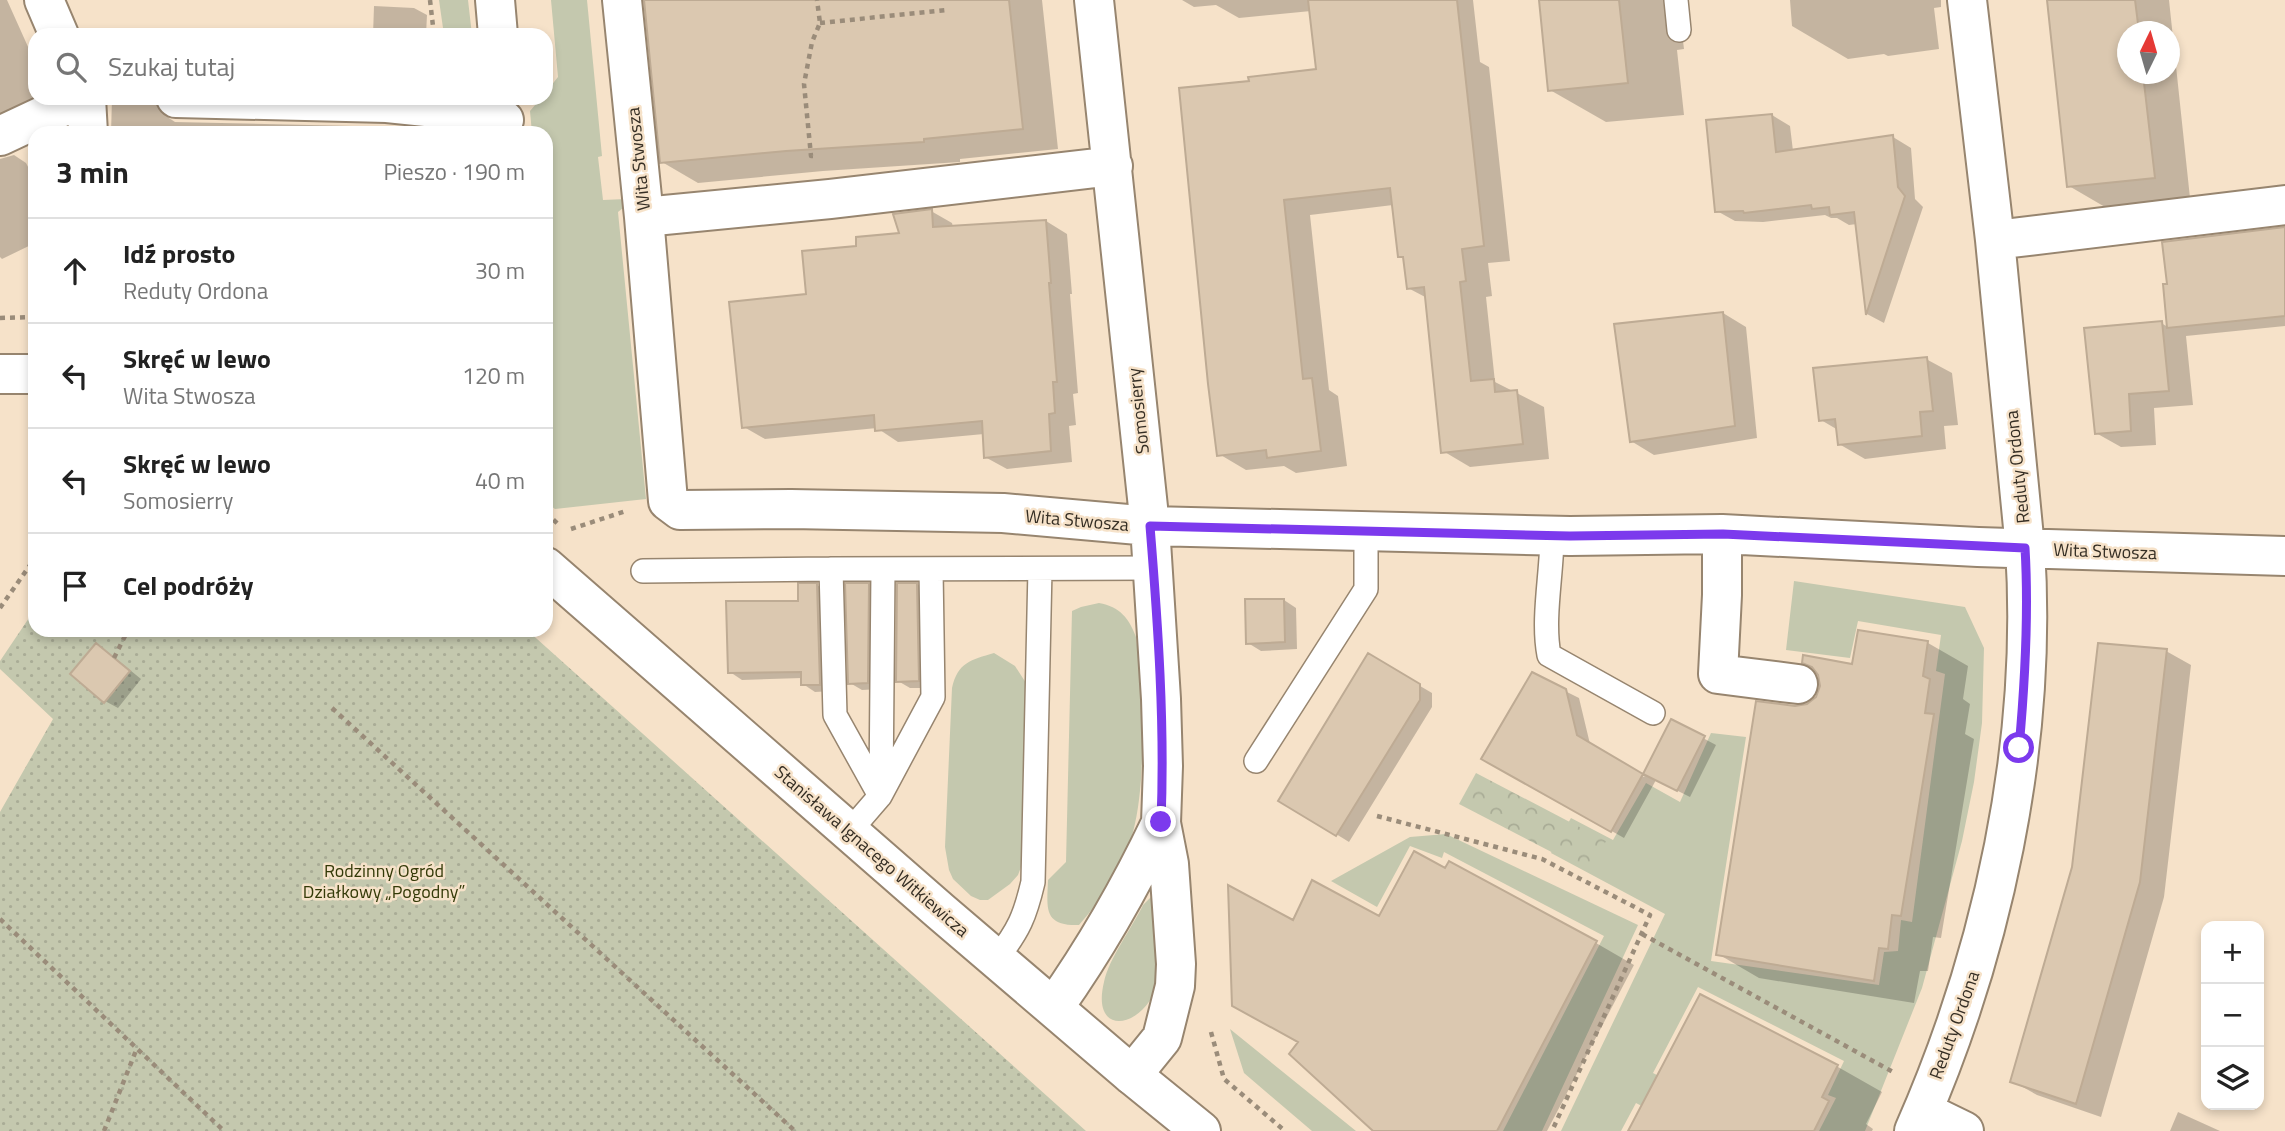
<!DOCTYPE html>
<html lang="pl">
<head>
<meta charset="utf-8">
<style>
  :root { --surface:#fff; --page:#f2f2f2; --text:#222; --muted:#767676; --line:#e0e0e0 }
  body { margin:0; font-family:"Titillium Web",sans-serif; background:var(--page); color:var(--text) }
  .controls { position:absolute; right:21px; bottom:21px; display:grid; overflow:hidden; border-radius:14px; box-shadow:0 4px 10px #0003 }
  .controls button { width:63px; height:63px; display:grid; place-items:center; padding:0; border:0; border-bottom:2px solid var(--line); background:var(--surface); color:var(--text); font:35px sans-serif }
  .compass { position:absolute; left:2117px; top:21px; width:63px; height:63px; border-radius:50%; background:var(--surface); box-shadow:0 4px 10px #0003; rotate:5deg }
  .stop { position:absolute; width:21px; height:21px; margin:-16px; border:5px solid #7c3aed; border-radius:50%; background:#fff }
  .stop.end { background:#7c3aed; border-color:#fff; box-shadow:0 2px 7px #0008 }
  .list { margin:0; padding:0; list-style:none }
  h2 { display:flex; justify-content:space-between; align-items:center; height:91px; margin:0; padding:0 28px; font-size:30px }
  h2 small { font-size:23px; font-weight:400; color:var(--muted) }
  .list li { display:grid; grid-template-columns:46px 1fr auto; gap:21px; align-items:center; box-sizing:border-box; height:105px; padding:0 28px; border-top:2px solid var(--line) }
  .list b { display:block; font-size:26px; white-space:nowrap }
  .list p { margin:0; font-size:23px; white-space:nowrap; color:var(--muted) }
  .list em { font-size:23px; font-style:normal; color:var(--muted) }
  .icon { flex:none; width:38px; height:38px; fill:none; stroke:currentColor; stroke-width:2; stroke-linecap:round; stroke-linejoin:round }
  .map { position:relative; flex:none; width:2285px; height:1131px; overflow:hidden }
  .search { position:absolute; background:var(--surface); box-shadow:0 4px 10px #0003; left:28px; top:28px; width:525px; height:77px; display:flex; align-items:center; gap:18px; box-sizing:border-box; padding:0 24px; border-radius:21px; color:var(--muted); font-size:26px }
  .panel { position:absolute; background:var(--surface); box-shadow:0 4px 10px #0003; left:28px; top:126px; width:525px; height:511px; border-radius:21px }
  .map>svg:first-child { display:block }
  .grass { fill:#c4c8ae }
  .park { fill:url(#park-crowns) }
  .garden { fill:url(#garden-dots) }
  .shadow { fill:#0003; fill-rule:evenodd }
  .building { fill:#dbc8b0; stroke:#beab94; stroke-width:2 }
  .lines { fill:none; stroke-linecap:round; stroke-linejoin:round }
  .service-casing { stroke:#97856f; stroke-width:26 }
  .minor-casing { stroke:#97856f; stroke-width:42 }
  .tertiary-casing { stroke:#97856f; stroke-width:42 }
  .path { stroke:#9a8c7a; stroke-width:4.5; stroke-dasharray:5 5; stroke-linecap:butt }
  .service { stroke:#fff; stroke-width:23 }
  .minor { stroke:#fff; stroke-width:38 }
  .tertiary { stroke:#fff; stroke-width:38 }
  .route { stroke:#7c3aed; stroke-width:9 }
  .labels { text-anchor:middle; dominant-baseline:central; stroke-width:5; stroke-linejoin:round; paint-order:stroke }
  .street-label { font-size:18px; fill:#352e24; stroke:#f6e2c9 }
  .park-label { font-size:18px; fill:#343a08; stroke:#f6e2c9 }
</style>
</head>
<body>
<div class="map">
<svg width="2285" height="1131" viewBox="0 0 2285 1131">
  <defs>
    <pattern id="park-crowns" width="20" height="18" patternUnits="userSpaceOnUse" patternTransform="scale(1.75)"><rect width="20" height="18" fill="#c4c8ae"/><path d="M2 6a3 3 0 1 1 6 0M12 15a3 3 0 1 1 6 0" fill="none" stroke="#a9ac96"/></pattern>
    <pattern id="garden-dots" width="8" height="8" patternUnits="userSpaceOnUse" patternTransform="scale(1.75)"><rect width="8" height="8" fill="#c4c8ae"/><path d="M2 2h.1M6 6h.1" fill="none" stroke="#a9ac96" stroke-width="1.8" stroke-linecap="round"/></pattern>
  </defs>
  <rect width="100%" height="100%" fill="#f6e2c9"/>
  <!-- grass -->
  <path class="grass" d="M 439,0 L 468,0 L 472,35 L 444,35 Z
    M 551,0 L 587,0 L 602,156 L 598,157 L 603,200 L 626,199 L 623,208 L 618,212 L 646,499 L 555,509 L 546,502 L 546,133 L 532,133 L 530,111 L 541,98 L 546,98 L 546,92 L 558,77 Z
    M 1794,581 L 1965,607 L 1984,648 L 1982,723 L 1974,782 L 1962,841 L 1922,988 L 1865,1131 L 1819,1131 L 1836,1098 L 1828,1095 L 1844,1061 L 1698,987 L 1653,1073 L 1688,1091 L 1672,1122 L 1636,1103 L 1621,1131 L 1561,1131 L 1665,914 L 1551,853 L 1571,818 L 1613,840 L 1646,783 L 1680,802 L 1711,733 L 1746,737 L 1711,961 L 1879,985 L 1884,952 L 1898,951 L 1901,920 L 1912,922 L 1945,674 L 1936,671 L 1941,635 L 1858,621 L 1850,658 L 1786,650 Z
    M 1099,603 C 1120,607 1129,618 1136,637 C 1143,691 1147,780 1133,832 C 1124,866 1102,899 1079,925 C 1043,926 1047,908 1048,880 L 1066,862 L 1072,611 L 1081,607 Z
    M 994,653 L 1015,666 L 1026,683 L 1021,867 L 1018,875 L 1010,884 L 988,900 L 980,900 L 971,896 L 953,879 L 949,870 L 945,847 L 952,688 C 958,662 971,660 994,653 Z
    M 1446,834 L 1638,925 L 1542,1131 L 1503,1131 L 1604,936 L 1444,852 L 1442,858 L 1410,846 L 1377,907 L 1331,881 L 1410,837 Z
    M 1151,897 L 1154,898 C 1155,918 1156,937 1156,957 C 1157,965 1159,976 1157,984 C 1146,1027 1090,1040 1104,982 C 1109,958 1132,928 1143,905 Z
    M 1230,1029 L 1356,1131 L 1312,1131 L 1244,1073 Z"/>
  <!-- park -->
  <path class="park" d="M 1476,773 L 1606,841 L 1590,872 L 1459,804 Z"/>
  <!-- garden -->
  <path class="garden" d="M 35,609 L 35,630 L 527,630 L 1086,1131 L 0,1131 L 0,812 L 53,719 L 0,669 L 0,661 Z"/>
  <!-- shadow -->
  <path class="shadow" d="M 0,0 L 7,0 L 29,49 L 35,46 L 35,98 L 52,98 L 0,126 Z
    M 645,0 L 1042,0 L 1058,149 L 960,159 L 960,162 L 823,171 L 698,183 L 662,162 Z
    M 1182,0 L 1473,0 L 1480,62 L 1489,67 L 1510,261 L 1488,263 L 1492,296 L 1486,297 L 1495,382 L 1544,407 L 1549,459 L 1470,467 L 1443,451 L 1427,298 L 1408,288 L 1405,259 L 1399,256 L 1393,205 L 1310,215 L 1329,390 L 1338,396 L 1347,466 L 1296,473 L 1284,466 L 1246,470 L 1219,454 L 1251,82 L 1318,71 L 1311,11 L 1239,18 L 1216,5 L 1194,7 Z
    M 1541,0 L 1678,0 L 1684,49 L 1677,50 L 1684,115 L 1606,122 L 1550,90 Z
    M 1790,0 L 1941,0 L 1941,7 L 1934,8 L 1939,49 L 1888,56 L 1884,54 L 1848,59 L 1792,26 Z
    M 2048,0 L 2169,0 L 2190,198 L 2105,207 L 2069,186 ZM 2128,32 L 2170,32 L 2170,74 L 2128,74 Z
    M 374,6 L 414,8 L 427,15 L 426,35 L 373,35 Z
    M 113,30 L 280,35 L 113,35 Z
    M 112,98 L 168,98 L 166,106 L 169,118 L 175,122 L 353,126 L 365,133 L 111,133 Z
    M 1772,115 L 1790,126 L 1793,151 L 1893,137 L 1911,148 L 1915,199 L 1923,207 L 1884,323 L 1867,314 L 1857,224 L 1849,225 L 1837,218 L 1831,218 L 1825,215 L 1763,222 L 1735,221 L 1717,211 Z
    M 14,155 L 26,163 L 35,180 L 35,215 L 31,217 L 35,226 L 35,243 L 2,259 L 0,257 L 0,159 Z
    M 931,211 L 952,223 L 953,227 L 1046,221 L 1067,234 L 1072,294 L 1070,294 L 1078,393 L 1073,394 L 1076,425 L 1069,426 L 1072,462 L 1007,469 L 985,457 L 984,434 L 898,442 L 877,428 L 765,439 L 744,427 L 808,295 L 858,247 L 901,235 Z
    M 2285,228 L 2285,326 L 2186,336 L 2193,405 L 2154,408 L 2156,445 L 2121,447 L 2096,433 L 2161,323 L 2168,327 Z
    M 1723,313 L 1746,327 L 1757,438 L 1654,455 L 1631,441 Z
    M 1926,359 L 1952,373 L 1958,425 L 1944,426 L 1946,449 L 1865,459 L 1839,444 L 1838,430 L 1821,420 Z
    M 917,584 L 929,592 L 931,688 L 910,688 L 898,681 Z
    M 817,585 L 829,592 L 832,691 L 815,692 L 803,684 L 802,678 L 742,680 L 730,672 Z
    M 868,585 L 881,592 L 880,689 L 862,690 L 850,683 Z
    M 1284,600 L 1296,608 L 1297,649 L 1261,651 L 1248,643 Z
    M 1859,632 L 1928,643 L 1968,666 L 1963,699 L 1970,704 L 1965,734 L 1974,739 L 1941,938 L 1933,937 L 1928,971 L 1920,971 L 1914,1003 L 1759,978 L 1718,954 L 1795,707 L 1808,705 L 1854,666 Z
    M 97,645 L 109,653 L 141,679 L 118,708 L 105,701 Z
    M 2166,651 L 2191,665 L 2164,897 L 2101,1117 L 2037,1095 L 2012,1081 Z
    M 1369,656 L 1432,693 L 1432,707 L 1349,842 L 1281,800 Z
    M 1565,691 L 1579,698 L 1590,744 L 1644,777 L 1671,721 L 1716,745 L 1690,797 L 1656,780 L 1624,838 L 1483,758 Z
    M 1379,918 L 1596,943 L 1634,965 L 1547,1131 L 1376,1131 L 1300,1042 L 1294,922 Z
    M 1701,996 L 1838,1067 L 1882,1092 L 1866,1124 L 1873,1129 L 1872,1131 L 1630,1131 Z
    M 2178,1112 L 2220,1131 L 2170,1131 Z"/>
  <!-- building -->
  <path class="building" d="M 644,0 L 1009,0 L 1023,129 L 924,139 L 924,142 L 786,151 L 660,163 Z
    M 1308,0 L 1457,0 L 1484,246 L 1462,249 L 1466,281 L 1460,282 L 1471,381 L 1494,379 L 1495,392 L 1517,390 L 1523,444 L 1441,453 L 1424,287 L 1407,289 L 1403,257 L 1398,257 L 1390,188 L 1284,200 L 1303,379 L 1312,378 L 1321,451 L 1267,458 L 1266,450 L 1217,456 L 1208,384 L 1179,88 L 1249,81 L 1248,77 L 1316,69 Z
    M 1539,0 L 1619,0 L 1628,83 L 1548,91 Z
    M 2047,0 L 2135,0 L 2139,32 L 2127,32 L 2127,74 L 2143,74 L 2155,178 L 2067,187 Z
    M 1772,114 L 1776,152 L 1893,135 L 1898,187 L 1905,196 L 1866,315 L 1854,212 L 1830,215 L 1829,207 L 1812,209 L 1811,205 L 1744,213 L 1743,211 L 1715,212 L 1706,120 Z
    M 932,209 L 933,227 L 1046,220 L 1051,283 L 1049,283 L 1057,382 L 1053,382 L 1055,413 L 1049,414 L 1051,451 L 984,458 L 982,421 L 875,431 L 874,415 L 742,428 L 729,302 L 806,294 L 802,251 L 856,246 L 856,237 L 899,233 L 893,214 Z
    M 2285,227 L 2285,316 L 2167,328 L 2163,284 L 2167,284 L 2162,242 Z
    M 1723,312 L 1735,426 L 1630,442 L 1614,324 Z
    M 2162,321 L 2169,391 L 2129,394 L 2131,431 L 2095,434 L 2084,328 Z
    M 1927,357 L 1933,411 L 1920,412 L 1922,436 L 1838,445 L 1835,419 L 1819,421 L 1813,368 Z
    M 798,583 L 817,583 L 820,685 L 801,685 L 801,672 L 728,673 L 726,601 L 798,601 Z
    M 845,583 L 869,583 L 868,683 L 848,684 Z
    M 897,583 L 917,583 L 919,681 L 896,682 Z
    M 1245,599 L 1284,599 L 1285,642 L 1246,644 Z
    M 1858,630 L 1928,641 L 1923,676 L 1930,679 L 1925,713 L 1934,714 L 1901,916 L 1892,915 L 1888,949 L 1879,948 L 1874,981 L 1716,955 L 1756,701 L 1795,706 L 1807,704 L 1816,697 L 1820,686 L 1818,675 L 1812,667 L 1802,663 L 1803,655 L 1852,664 Z
    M 96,643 L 130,671 L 104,703 L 70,674 Z
    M 2098,643 L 2167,649 L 2140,882 L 2076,1104 L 2010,1082 L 2072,867 Z
    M 1368,653 L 1420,684 L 1420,700 L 1336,836 L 1278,801 Z
    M 1532,672 L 1566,689 L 1577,735 L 1643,774 L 1611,832 L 1481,759 Z
    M 1671,719 L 1705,736 L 1677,791 L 1643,774 Z
    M 1414,851 L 1445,868 L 1449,861 L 1597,941 L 1497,1131 L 1373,1131 L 1289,1054 L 1298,1042 L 1232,1006 L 1228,885 L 1293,920 L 1312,880 L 1379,916 Z
    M 1700,994 L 1838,1065 L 1822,1097 L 1829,1101 L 1814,1131 L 1628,1131 Z"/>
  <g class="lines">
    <!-- service casing -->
    <g class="service-casing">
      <path id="service" d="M 1676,0 L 1679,30
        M 1552,536 C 1552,573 1542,619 1549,655 L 1653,713
        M 643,571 L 831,569
        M 1256,761 L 1366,589 L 1366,531
        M 881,791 L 883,570
        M 880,796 L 933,697 L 931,570
        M 849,832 L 880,796 L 835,715 L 831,569 L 1153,568
        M 997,958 C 1019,930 1025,916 1033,882 L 1040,569"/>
    </g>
    <!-- minor casing -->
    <g class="minor-casing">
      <path id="minor" d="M 44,0 L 59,35
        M 495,0 L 498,35
        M 622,0 L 644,217 L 668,501 L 680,510 L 791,509 L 1003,513 L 1150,526 L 1570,536 L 1722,534 L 1978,547 L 2285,556
        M 1094,0 L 1150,526 L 1161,699 L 1163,766 L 1161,823 L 1169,864 L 1176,964 L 1175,986 L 1162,1038 L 1132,1075
        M 86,98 L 88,133
        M 176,98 L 387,103 L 436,108 L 504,120
        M 0,136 L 81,98
        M 644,217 L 830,199 L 1113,166
        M 1995,240 L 2285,205
        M 1722,534 L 1722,595 L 1718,674 L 1798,684
        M 1054,1007 C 1095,949 1131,886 1161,823
        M 1923,1111 L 1964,1131
        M 1914,1131 C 1993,952 2038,744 2025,548 L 1995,240 L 1967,0"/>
    </g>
    <!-- tertiary casing -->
    <g class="tertiary-casing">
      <path id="tertiary" d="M 0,374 L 35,374
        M 546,567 L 940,911 L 1132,1075 L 1201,1131"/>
    </g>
    <!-- path -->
    <path class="path" d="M 430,0 L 434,35
      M 820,23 L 946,10
      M 813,156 L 811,156 L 804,84 L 812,42 L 820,23 L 817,0
      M 0,318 L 35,317
      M 546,513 L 558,524
      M 571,529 L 626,511
      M 0,608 L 35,558
      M 114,658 L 128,630
      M 332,708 L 795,1131
      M 1377,816 L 1542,859 L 1650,915 L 1552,1131
      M 0,919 L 224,1131
      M 1642,934 L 1893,1072
      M 1211,1032 L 1224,1079 L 1285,1131
      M 104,1131 L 137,1048"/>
    <!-- service -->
    <use href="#service" class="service"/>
    <!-- minor -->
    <use href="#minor" class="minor"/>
    <!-- tertiary -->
    <use href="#tertiary" class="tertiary"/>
  </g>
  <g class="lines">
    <!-- route -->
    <path class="route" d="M 1161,822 C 1165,724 1158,625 1150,526 L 1570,536 L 1723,534 L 2025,548 C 2029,615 2025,682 2019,748"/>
  </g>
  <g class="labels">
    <!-- street labels -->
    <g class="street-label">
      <text transform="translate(638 159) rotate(-96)">Wita Stwosza</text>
      <text transform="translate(1138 411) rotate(-96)">Somosierry</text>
      <text transform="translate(2017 467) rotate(-96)">Reduty Ordona</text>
      <text transform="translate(1077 520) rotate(5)">Wita Stwosza</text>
      <text transform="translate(2105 551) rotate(2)">Wita Stwosza</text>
      <text transform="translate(872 851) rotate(41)">Stanisława Ignacego Witkiewicza</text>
      <text transform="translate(1954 1025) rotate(-70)">Reduty Ordona</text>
    </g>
    <!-- park labels -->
    <g class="park-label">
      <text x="384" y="870">Rodzinny Ogród<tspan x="384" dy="21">Działkowy „Pogodny”</tspan></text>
    </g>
  </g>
</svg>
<div class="controls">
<button>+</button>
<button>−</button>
<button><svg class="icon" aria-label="layers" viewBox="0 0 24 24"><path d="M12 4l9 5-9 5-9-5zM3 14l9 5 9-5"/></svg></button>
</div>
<svg class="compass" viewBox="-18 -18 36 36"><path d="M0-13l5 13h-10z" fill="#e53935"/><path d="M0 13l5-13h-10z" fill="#767676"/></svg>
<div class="stop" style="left:2019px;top:748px"></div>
<div class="stop end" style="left:1161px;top:822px"></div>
<div class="search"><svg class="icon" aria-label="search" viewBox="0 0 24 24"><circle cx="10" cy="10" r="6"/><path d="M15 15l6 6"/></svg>Szukaj tutaj</div>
<section class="panel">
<h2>3 min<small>Pieszo · 190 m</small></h2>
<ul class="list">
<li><svg class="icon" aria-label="ahead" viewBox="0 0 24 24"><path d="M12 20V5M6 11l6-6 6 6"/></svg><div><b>Idź prosto</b><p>Reduty Ordona</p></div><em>30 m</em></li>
<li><svg class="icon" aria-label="left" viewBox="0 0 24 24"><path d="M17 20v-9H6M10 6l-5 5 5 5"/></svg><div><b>Skręć w lewo</b><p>Wita Stwosza</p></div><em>120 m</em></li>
<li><svg class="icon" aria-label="left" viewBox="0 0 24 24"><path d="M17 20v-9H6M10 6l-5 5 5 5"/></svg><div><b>Skręć w lewo</b><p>Somosierry</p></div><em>40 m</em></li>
<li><svg class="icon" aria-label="arrive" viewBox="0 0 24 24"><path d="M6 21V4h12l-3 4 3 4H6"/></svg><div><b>Cel podróży</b></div></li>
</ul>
</section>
</div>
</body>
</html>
